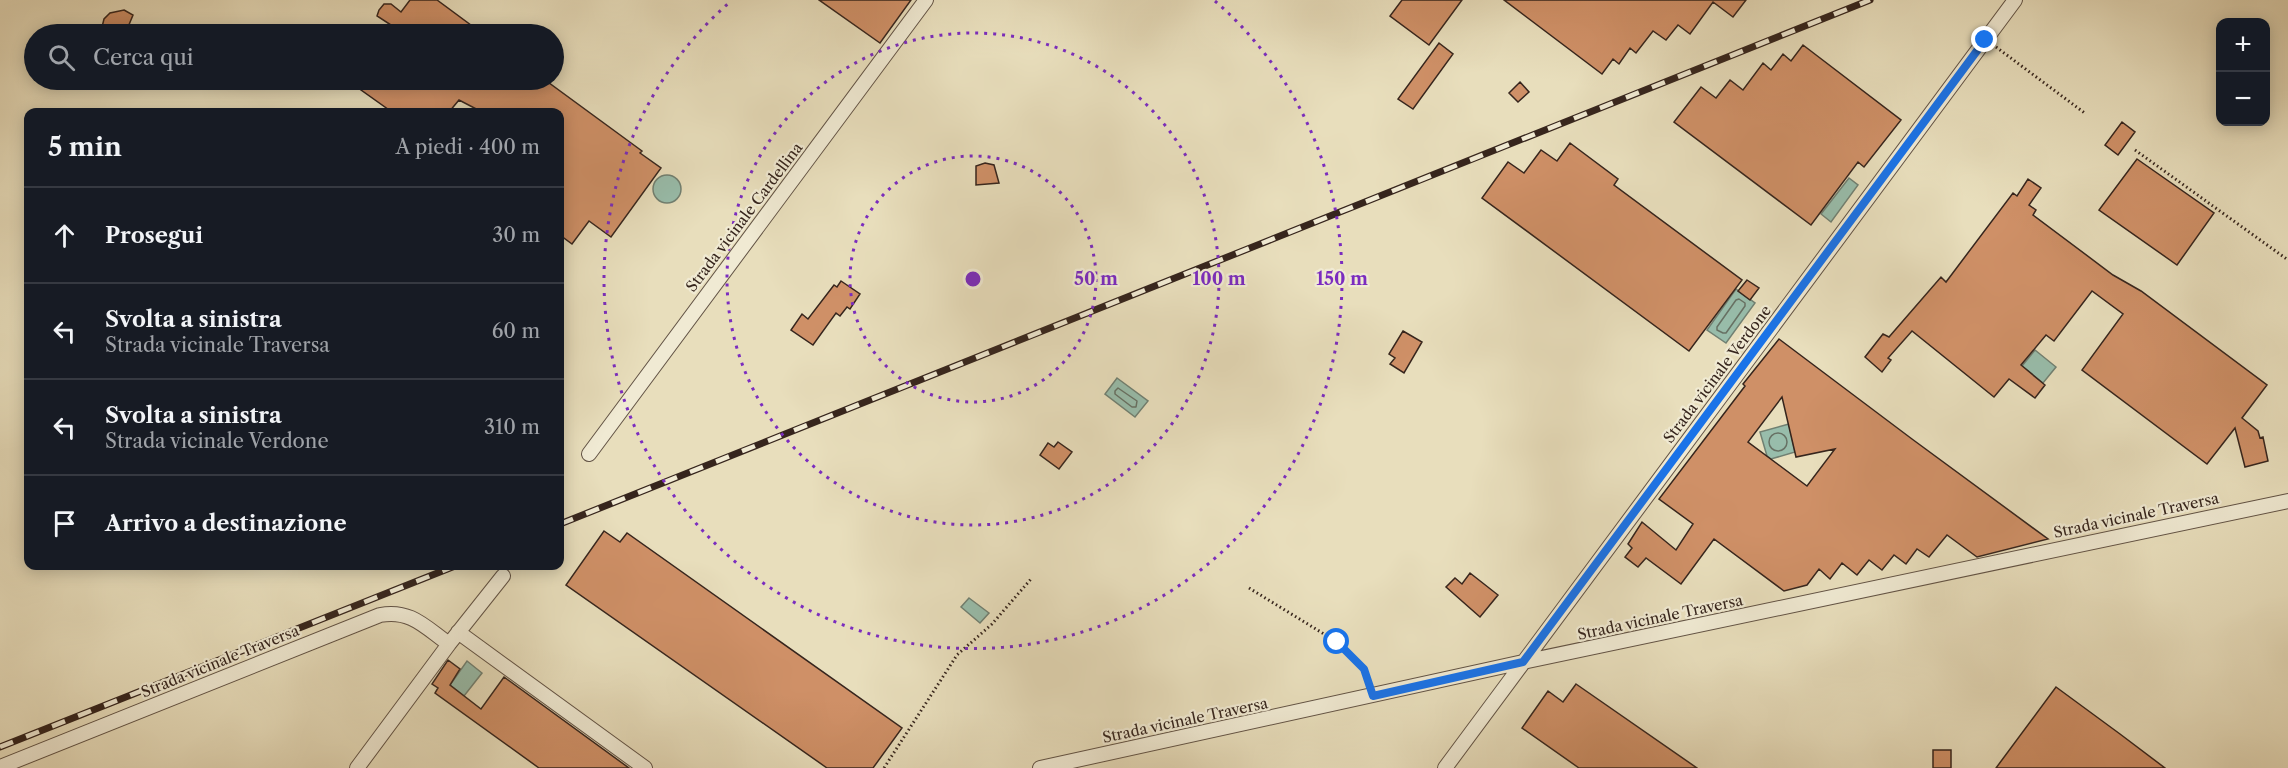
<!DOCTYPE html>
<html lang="it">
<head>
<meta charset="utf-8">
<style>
  :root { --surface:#171b24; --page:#242831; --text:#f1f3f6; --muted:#9ea1a6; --line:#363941 }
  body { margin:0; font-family:"Libre Caslon Text",serif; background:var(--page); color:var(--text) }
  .controls { position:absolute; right:18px; top:18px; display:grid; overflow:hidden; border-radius:12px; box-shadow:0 3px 15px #0003 }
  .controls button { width:54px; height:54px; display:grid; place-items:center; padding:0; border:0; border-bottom:2px solid var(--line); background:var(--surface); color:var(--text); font:30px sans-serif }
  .stop { position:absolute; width:18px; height:18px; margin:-14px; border:4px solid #1a73e8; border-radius:50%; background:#fff }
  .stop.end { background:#1a73e8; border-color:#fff; box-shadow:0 2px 6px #0008 }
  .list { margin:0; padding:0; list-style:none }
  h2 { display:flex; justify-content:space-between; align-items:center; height:78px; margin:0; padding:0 24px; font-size:26px }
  h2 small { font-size:20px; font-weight:400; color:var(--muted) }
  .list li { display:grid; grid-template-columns:39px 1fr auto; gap:18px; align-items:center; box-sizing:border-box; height:96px; padding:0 24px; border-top:2px solid var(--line) }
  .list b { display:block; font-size:22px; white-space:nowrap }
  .list p { margin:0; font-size:20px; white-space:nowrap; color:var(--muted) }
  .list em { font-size:20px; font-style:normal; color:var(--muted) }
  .icon { flex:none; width:33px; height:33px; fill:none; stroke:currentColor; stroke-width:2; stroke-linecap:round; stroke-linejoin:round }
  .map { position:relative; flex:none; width:2288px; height:768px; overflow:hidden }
  .search { position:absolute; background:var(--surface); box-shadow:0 3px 15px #0003; left:24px; top:24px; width:540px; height:66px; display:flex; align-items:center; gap:15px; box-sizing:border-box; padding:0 21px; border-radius:33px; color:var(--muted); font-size:22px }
  .panel { position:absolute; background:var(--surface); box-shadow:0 3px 15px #0003; left:24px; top:108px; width:540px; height:462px; border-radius:12px }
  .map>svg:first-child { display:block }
  .water { fill:#98bdab; stroke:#718072; stroke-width:1.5 }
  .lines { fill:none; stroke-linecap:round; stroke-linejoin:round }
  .shore { stroke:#677164; stroke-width:1.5 }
  .building { fill:#cf9067; stroke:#36251d; stroke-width:1.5; fill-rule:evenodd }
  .minor-casing { stroke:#625345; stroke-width:16 }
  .path { stroke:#36251d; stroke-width:3; stroke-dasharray:1.5 3; stroke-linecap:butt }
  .minor { stroke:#f0ead3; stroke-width:14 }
  .rail-casing { stroke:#36251d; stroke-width:7 }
  .rail { stroke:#f0ead3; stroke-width:4.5; stroke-dasharray:14; stroke-linecap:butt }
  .route { stroke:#1a73e8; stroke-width:8 }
  .ring { fill:none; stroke:#7b2cbf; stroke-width:3; stroke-dasharray:3 6 }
  .labels { text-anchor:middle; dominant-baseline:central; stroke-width:4.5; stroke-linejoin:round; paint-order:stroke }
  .street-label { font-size:15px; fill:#36251d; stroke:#f0ead3 }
  .centre { fill:#7b2cbf; stroke:#f0ead3; stroke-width:3 }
  .ring-label { font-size:18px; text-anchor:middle; font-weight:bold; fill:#7b2cbf; stroke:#f0ead3; stroke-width:4.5; stroke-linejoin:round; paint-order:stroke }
</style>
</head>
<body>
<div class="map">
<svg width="2288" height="768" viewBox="0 0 2288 768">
  <rect width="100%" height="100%" fill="#e8debc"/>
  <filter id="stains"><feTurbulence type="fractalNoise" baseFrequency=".00333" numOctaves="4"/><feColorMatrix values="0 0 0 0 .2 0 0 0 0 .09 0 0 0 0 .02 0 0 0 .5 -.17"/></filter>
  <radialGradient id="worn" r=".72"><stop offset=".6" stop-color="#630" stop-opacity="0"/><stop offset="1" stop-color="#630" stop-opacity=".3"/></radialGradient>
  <!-- water -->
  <path class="water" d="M653 189a14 14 0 1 1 28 0a14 14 0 1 1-28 0Z
    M 1849,178 L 1858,185 L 1831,222 L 1821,214 Z
    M 1736,289 L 1755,303 L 1726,343 L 1707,330 Z
    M 2035,350 L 2056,367 L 2043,383 L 2022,366 Z
    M 1117,378 L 1148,401 L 1135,417 L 1105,394 Z
    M 1789,424 L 1795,452 L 1771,459 L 1767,456 L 1760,432 Z
    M 969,598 L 989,613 L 980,623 L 961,607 Z
    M 467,661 L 482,673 L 464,696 L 450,685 Z"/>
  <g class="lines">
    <!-- shore -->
    <path class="shore" d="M 1739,299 L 1745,303 L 1745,306 L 1726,333 L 1723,333 L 1717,330 L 1717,327 L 1736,300 Z
      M 1118,388 L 1137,401 L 1136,407 L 1132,407 L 1115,394 L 1115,391 Z
      M1769 442a9 9 0 1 1 18 0a9 9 0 1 1-18 0Z"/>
  </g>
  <!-- building -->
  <path class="building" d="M 410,0 L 437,0 L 483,34 L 384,34 L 391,25 L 377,16 L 379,10 L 384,4 L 391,4 L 401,12 Z
    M 819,0 L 911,0 L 880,43 Z
    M 1402,0 L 1462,0 L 1429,45 L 1390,16 Z
    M 1504,0 L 1746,0 L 1733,17 L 1713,2 L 1690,34 L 1678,25 L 1666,40 L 1653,31 L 1636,53 L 1630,48 L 1619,64 L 1613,59 L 1602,74 Z
    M 124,10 L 133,15 L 128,27 L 121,34 L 108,34 L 102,27 L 104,19 L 110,13 Z
    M 1439,43 L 1453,54 L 1413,109 L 1398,99 Z
    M 1803,45 L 1901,120 L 1864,167 L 1858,162 L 1811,225 L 1674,122 L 1701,87 L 1716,98 L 1730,80 L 1743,90 L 1763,63 L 1771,70 L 1783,54 L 1791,61 Z
    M 347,80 L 503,80 L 517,87 L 522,80 L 545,80 L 642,151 L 640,153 L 661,168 L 611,237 L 589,221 L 572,244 L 560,235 L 560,112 L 482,112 L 459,100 L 449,112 L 392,112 Z
    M 1520,82 L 1529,92 L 1518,102 L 1509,93 Z
    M 2122,122 L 2135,132 L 2118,155 L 2105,145 Z
    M 1570,143 L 1618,179 L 1614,185 L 1742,280 L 1689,351 L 1482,198 L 1508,162 L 1524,173 L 1541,150 L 1557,161 Z
    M 2137,159 L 2214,213 L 2177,265 L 2099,210 Z
    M 985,163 L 994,165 L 999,183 L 976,185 L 976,166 Z
    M 2028,179 L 2041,188 L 2029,205 L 2036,210 L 2033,215 L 2113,275 L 2141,291 L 2267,385 L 2242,418 L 2258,431 L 2260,438 L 2263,437 L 2268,461 L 2245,467 L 2235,428 L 2207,464 L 2082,370 L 2123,314 L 2092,291 L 2054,341 L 2046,335 L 2021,365 L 2045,385 L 2035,398 L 2009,379 L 1994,397 L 1912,331 L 1888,358 L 1891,360 L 1882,372 L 1865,357 L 1883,334 L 1889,337 L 1941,277 L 1946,282 L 2013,193 L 2017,196 Z
    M 1747,280 L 1759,288 L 1750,300 L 1738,291 Z
    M 841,281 L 860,294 L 850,309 L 847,307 L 840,316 L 836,313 L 813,345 L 791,330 L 802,314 L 808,319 L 834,285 L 837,287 Z
    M 1403,331 L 1422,342 L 1404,373 L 1390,364 L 1395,358 L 1389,354 Z
    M 1779,339 L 1912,439 L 2048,539 L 1977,557 L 1947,535 L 1929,557 L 1917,549 L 1906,564 L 1894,555 L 1882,570 L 1869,560 L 1857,575 L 1842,563 L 1830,579 L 1819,569 L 1807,585 L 1784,591 L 1714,539 L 1681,584 L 1646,558 L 1638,567 L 1625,557 L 1632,548 L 1628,544 L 1642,522 L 1676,550 L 1693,524 L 1659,499 L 1745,386 L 1743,384 ZM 1782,397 L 1796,457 L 1835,449 L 1807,486 L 1748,442 Z
    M 1058,442 L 1072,452 L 1059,469 L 1040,455 L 1048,443 L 1054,447 Z
    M 604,531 L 620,542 L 627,533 L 902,728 L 873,768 L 827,768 L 566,585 Z
    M 1470,573 L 1498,595 L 1480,617 L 1446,587 L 1455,578 L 1462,584 Z
    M 448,660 L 460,669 L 450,685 L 481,709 L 504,677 L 629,768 L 539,768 L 435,693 L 438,688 L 432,684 Z
    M 1576,684 L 1697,768 L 1579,768 L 1522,728 L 1548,691 L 1563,702 Z
    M 2056,687 L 2120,734 L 2165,768 L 1996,768 Z
    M 1933,750 L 1951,750 L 1951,768 L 1933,768 Z"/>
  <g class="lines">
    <!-- minor casing -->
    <g class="minor-casing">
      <path id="minor" d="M 589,454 L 926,0
        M 458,632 L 645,768
        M 0,767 L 380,615 C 411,609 426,628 449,644
        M 357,768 L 449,644 L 503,576
        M 1040,768 L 1523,662 L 2288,501
        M 1445,768 L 2015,0"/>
    </g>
    <!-- path -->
    <path class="path" d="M 1996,47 L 2086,114
      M 2135,150 L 2288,260
      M 1249,588 L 1337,642 L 1364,669 L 1369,683
      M 884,768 L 957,655 L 992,624 L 1031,579"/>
    <!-- minor -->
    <use href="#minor" class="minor"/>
    <!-- rail casing -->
    <g class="rail-casing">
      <path id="rail" d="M 560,524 L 1870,0
        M 0,747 L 455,566"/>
    </g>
    <!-- rail -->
    <use href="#rail" class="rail"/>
  </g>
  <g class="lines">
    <!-- route -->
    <path class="route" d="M 1337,642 L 1364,669 L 1373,696 L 1523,662 L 1985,40"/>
  </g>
  <!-- distance rings -->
  <g class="ring">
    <circle cx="973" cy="279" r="123"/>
    <circle cx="973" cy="279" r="246"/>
    <path d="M1215 1A369 369 0 1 1 731 1"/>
  </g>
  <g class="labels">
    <!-- street labels -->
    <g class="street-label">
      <text transform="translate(744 217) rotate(-53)">Strada vicinale Cardellina</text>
      <text transform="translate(1717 374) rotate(-53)">Strada vicinale Verdone</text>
      <text transform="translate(2136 515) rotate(-12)">Strada vicinale Traversa</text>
      <text transform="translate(1660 617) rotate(-12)">Strada vicinale Traversa</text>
      <text transform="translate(220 661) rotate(-22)">Strada vicinale Traversa</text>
      <text transform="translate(1185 720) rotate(-12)">Strada vicinale Traversa</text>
    </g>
  </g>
  <circle cx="973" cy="279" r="9" class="centre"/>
  <g class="ring-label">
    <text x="1096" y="285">50 m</text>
    <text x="1219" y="285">100 m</text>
    <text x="1342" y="285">150 m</text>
  </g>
  <rect width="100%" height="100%" filter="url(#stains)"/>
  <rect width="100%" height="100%" fill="url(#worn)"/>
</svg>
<div class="controls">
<button>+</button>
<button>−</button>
</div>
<div class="stop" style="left:1337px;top:642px"></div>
<div class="stop end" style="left:1985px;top:40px"></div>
<div class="search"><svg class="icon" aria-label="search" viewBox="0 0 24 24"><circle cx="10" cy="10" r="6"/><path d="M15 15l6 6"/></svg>Cerca qui</div>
<section class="panel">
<h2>5 min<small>A piedi · 400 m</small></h2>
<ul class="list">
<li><svg class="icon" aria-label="ahead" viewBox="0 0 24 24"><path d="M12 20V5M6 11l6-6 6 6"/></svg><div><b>Prosegui</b></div><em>30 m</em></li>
<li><svg class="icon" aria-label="left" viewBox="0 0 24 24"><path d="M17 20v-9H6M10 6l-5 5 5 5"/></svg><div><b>Svolta a sinistra</b><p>Strada vicinale Traversa</p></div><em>60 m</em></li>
<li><svg class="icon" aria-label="left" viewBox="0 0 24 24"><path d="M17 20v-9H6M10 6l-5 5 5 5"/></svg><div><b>Svolta a sinistra</b><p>Strada vicinale Verdone</p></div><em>310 m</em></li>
<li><svg class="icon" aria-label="arrive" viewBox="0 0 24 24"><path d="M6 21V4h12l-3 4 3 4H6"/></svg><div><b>Arrivo a destinazione</b></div></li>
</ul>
</section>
</div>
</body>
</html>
